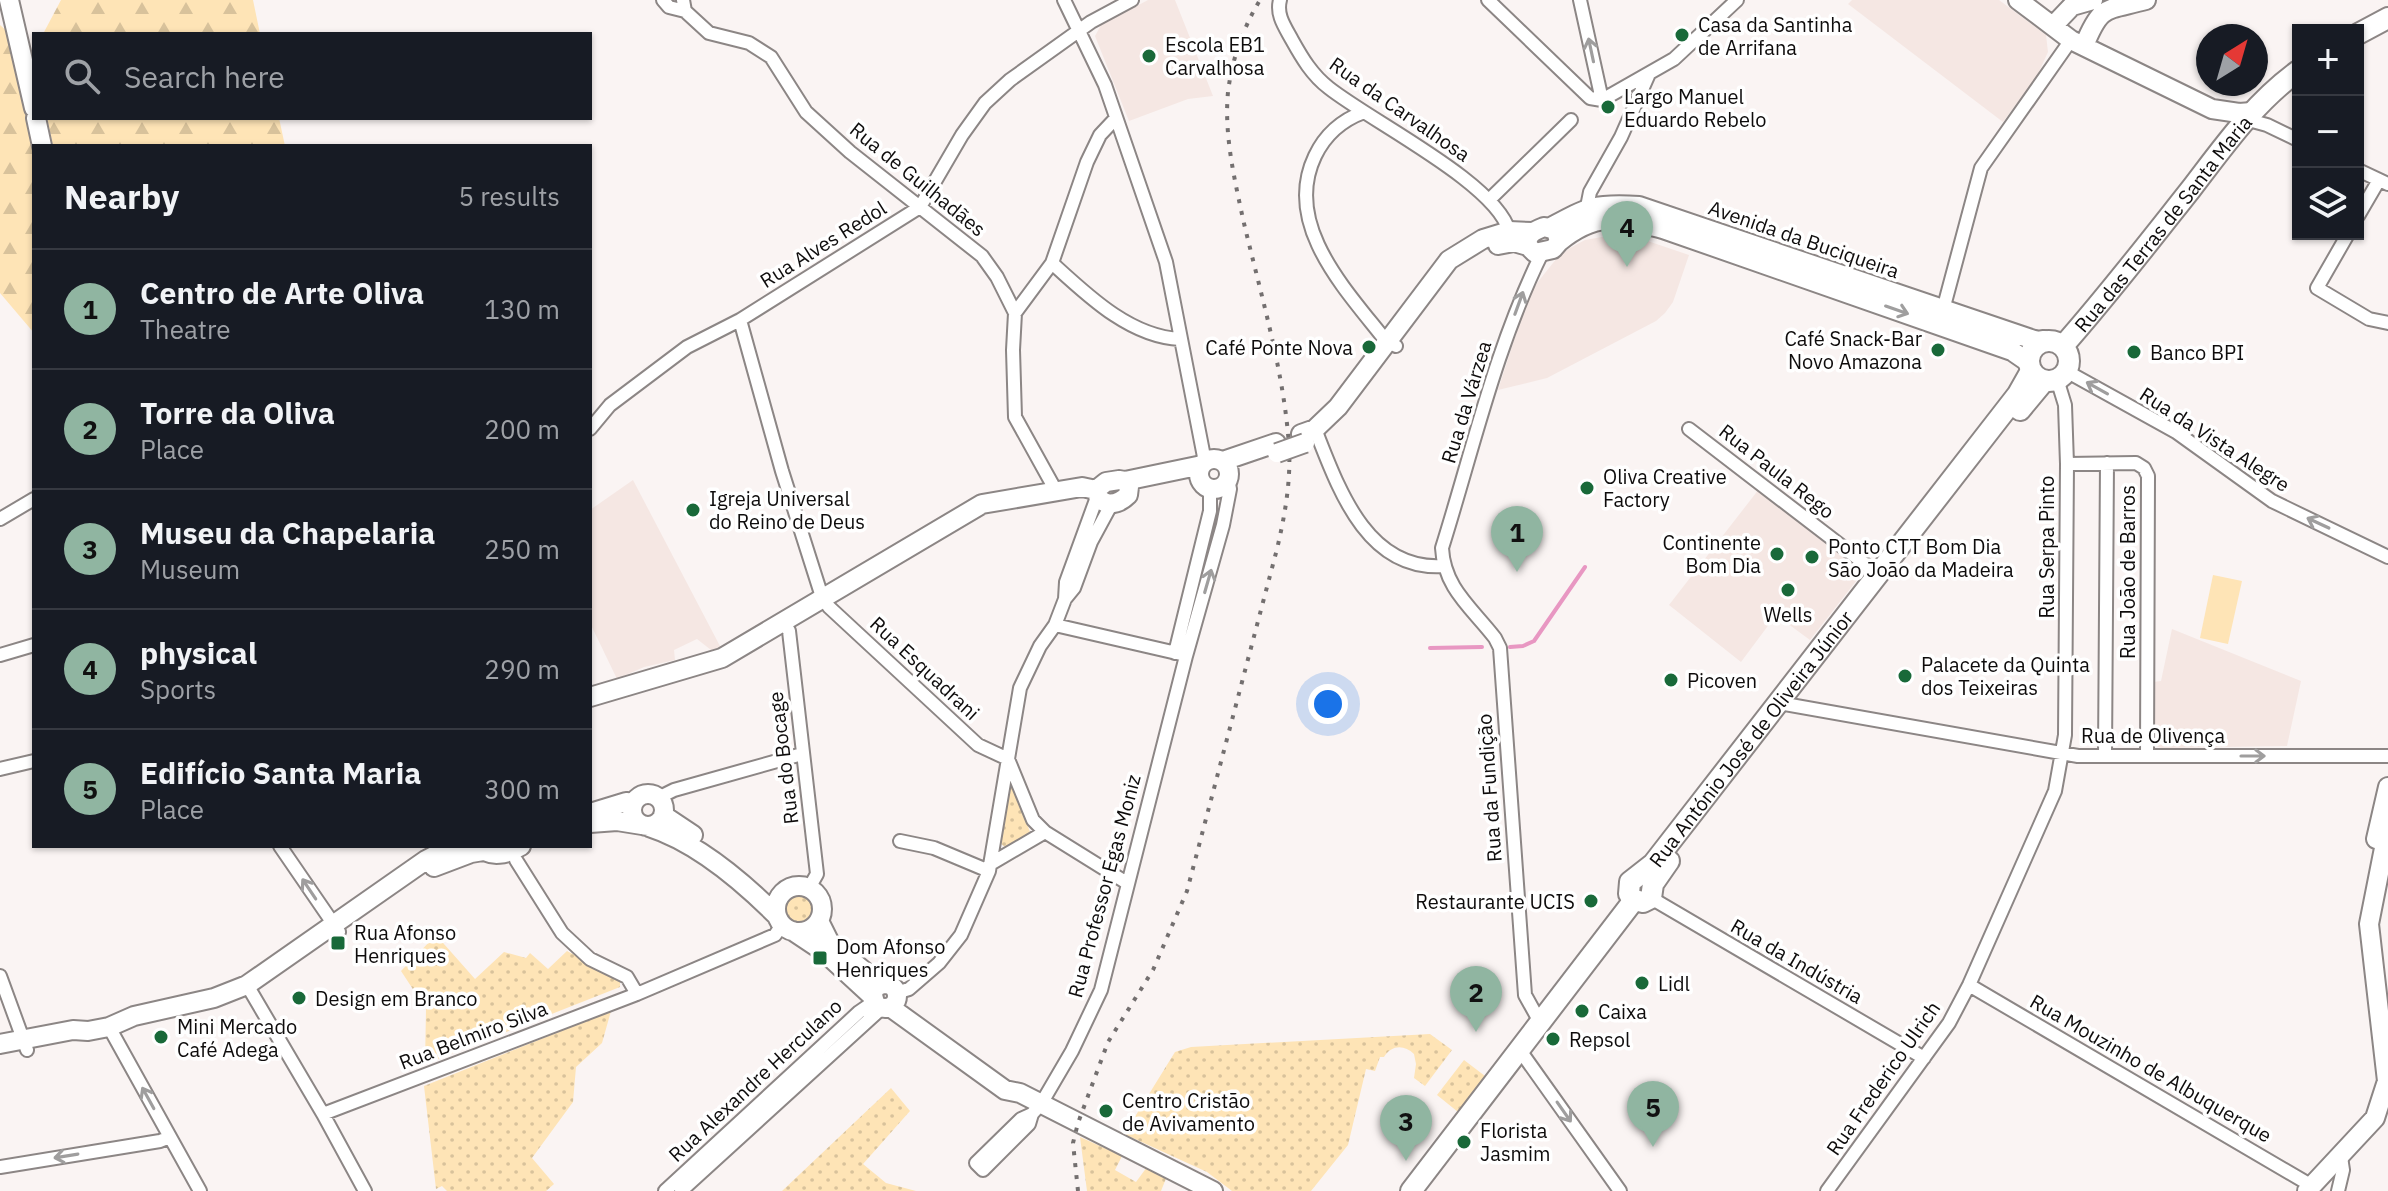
<!DOCTYPE html>
<html lang="en">
<head>
<meta charset="utf-8">
<style>
  :root { --surface:#171b24; --page:#20242c; --text:#f1f3f6; --muted:#9ea1a6; --line:#363941; --accent:#90b5a1 }
  body { margin:0; font-family:"IBM Plex Sans",sans-serif; background:var(--page); color:var(--text) }
  .controls { position:absolute; right:24px; top:24px; display:grid; overflow:hidden; border-radius:0px; box-shadow:0 2px 6px #0004 }
  .controls button { width:72px; height:72px; display:grid; place-items:center; padding:0; border:0; border-bottom:2px solid var(--line); background:var(--surface); color:var(--text); font:40px sans-serif }
  .compass { position:absolute; left:2196px; top:24px; width:72px; height:72px; border-radius:50%; background:var(--surface); box-shadow:0 2px 6px #0004; rotate:37deg }
  .you { position:absolute; left:1328px; top:704px; width:28px; height:28px; margin:-20px; border:6px solid #fff; border-radius:50%; background:#1a73e8; box-shadow:0 0 0 12px #1a73e833 }
  .badge { display:grid; place-items:center; width:52px; height:52px; border-radius:50%; background:var(--accent); color:#111; font-size:26px; font-weight:700 }
  .pin { position:absolute; translate:-50% -66px; filter:drop-shadow(0 2px 4px #0008) }
  .pin::after { content:''; position:absolute; top:42px; width:28px; height:24px; background:inherit; clip-path:polygon(0 0,100% 0,50% 100%) }
  .list { margin:0; padding:0; list-style:none }
  h2 { display:flex; justify-content:space-between; align-items:center; height:104px; margin:0; padding:0 32px; font-size:34px }
  h2 small { font-size:26px; font-weight:400; color:var(--muted) }
  .list li { display:grid; grid-template-columns:52px 1fr auto; gap:24px; align-items:center; box-sizing:border-box; height:120px; padding:0 32px; border-top:2px solid var(--line) }
  .list b { display:block; font-size:30px; white-space:nowrap }
  .list p { margin:0; font-size:26px; white-space:nowrap; color:var(--muted) }
  .list em { font-size:26px; font-style:normal; color:var(--muted) }
  .icon { flex:none; width:44px; height:44px; fill:none; stroke:currentColor; stroke-width:2; stroke-linecap:round; stroke-linejoin:round }
  .map { position:relative; flex:none; width:2388px; height:1191px; overflow:hidden }
  .search { position:absolute; background:var(--surface); box-shadow:0 2px 6px #0004; left:32px; top:32px; width:560px; height:88px; display:flex; align-items:center; gap:20px; box-sizing:border-box; padding:0 28px; border-radius:0px; color:var(--muted); font-size:30px }
  .panel { position:absolute; background:var(--surface); box-shadow:0 2px 6px #0004; left:32px; top:144px; width:560px; height:704px; border-radius:0px }
  .map>svg:first-child { display:block }
  .built { fill:#f5e7e3 }
  .grass { fill:url(#grass-dots) }
  .forest { fill:url(#forest-firs) }
  .park { fill:#fee4b6 }
  .lines { fill:none; stroke-linecap:round; stroke-linejoin:round }
  .stream { stroke:#e897c2; stroke-width:4 }
  .street-casing { stroke:#8c8685; stroke-width:16 }
  .secondary-casing { stroke:#8c8685; stroke-width:22 }
  .primary-casing { stroke:#8c8685; stroke-width:24 }
  .street { stroke:#fff; stroke-width:12 }
  .secondary { stroke:#fff; stroke-width:18 }
  .primary { stroke:#fff; stroke-width:20 }
  .rail { stroke:#736f6f; stroke-width:4; stroke-dasharray:4 8; stroke-linecap:butt }
  .secondary-bridge-casing { stroke:#8c8685; stroke-width:22; stroke-linecap:butt }
  .secondary-bridge { stroke:#fff; stroke-width:18 }
  .oneway { stroke:#9f9e9e }
  .poi-dot { fill:#196939; stroke:#fff; stroke-width:3 }
  .labels { text-anchor:middle; dominant-baseline:central; stroke-width:7; stroke-linejoin:round; paint-order:stroke }
  .poi-label { font-size:20px; fill:#0e0c0c; stroke:#fff; text-anchor:start }
  .street-label { font-size:20px; fill:#0e0c0c; stroke:#fff }
</style>
</head>
<body>
<div class="map">
<svg width="2388" height="1191" viewBox="0 0 2388 1191">
  <defs>
    <pattern id="grass-dots" width="8" height="8" patternUnits="userSpaceOnUse" patternTransform="scale(2)"><rect width="8" height="8" fill="#fee4b6"/><path d="M2 2h.1M6 6h.1" fill="none" stroke="#d8c29b" stroke-width="1.8" stroke-linecap="round"/></pattern>
    <pattern id="forest-firs" width="22" height="20" patternUnits="userSpaceOnUse" patternTransform="scale(2)"><rect width="22" height="20" fill="#fee4b6"/><path d="M5 1l3.5 6h-7zM16 11l3.5 6h-7z" fill="#d8c29b"/></pattern>
  </defs>
  <rect width="100%" height="100%" fill="#faf4f3"/>
  <!-- built -->
  <path class="built" d="M 1148,0 L 1175,0 L 1213,96 L 1188,99 L 1129,121 L 1095,36 L 1101,25 Z
    M 1852,0 L 1999,0 L 2046,35 L 2048,52 L 2037,76 L 2003,122 L 1848,4 Z
    M 1613,235 L 1630,235 L 1689,255 L 1673,302 L 1665,313 L 1656,321 L 1547,378 L 1498,390 L 1527,300 L 1537,283 L 1557,258 L 1570,248 L 1585,240 Z
    M 633,480 L 721,648 L 711,650 L 697,639 L 674,650 L 675,660 L 644,667 L 617,679 L 590,623 L 590,510 Z
    M 1759,489 L 1864,571 L 1810,640 L 1776,615 L 1741,662 L 1669,605 Z
    M 2172,629 L 2301,681 L 2287,746 L 2161,748 L 2154,745 L 2153,682 L 2161,681 Z"/>
  <!-- grass -->
  <path class="grass" d="M 1010,778 L 1030,832 L 1005,847 L 1001,844 Z
    M785 908a15 15 0 1 1 30 0a15 15 0 1 1-30 0Z
    M 436,935 L 475,979 L 504,952 L 526,958 L 530,953 L 548,969 L 567,951 L 620,979 L 620,987 L 425,1064 L 426,1009 L 401,971 Z
    M 611,1011 L 602,1043 L 576,1067 L 573,1102 L 532,1158 L 554,1184 L 546,1191 L 447,1191 L 442,1186 L 436,1189 L 424,1086 Z
    M 1430,1034 L 1452,1050 L 1425,1086 L 1414,1078 L 1416,1064 L 1414,1054 C 1404,1044 1391,1045 1384,1057 L 1380,1057 L 1375,1071 L 1366,1069 L 1348,1145 L 1311,1191 L 1232,1191 L 1207,1172 L 1122,1133 L 1124,1128 L 1128,1128 L 1175,1052 L 1191,1047 Z
    M 1464,1060 L 1485,1076 L 1458,1112 L 1437,1095 Z
    M 891,1088 L 910,1111 L 863,1164 L 886,1183 L 916,1191 L 782,1191 Z
    M 1080,1137 L 1122,1156 L 1115,1170 L 1136,1182 L 1147,1167 L 1167,1176 L 1161,1191 L 1087,1191 Z"/>
  <!-- forest -->
  <path class="forest" d="M 61,0 L 253,0 L 260,34 L 43,34 Z
    M 0,25 L 10,34 L 34,150 L 34,333 L 0,293 Z
    M 47,118 L 279,118 L 285,146 L 53,146 Z"/>
  <!-- park -->
  <path class="park" d="M 2213,575 L 2242,581 L 2228,644 L 2200,638 Z"/>
  <g class="lines">
    <!-- stream -->
    <path class="stream" d="M 1510,647 L 1523,646 L 1534,641 L 1585,567
      M 1430,648 L 1482,647"/>
    <!-- street casing -->
    <g class="street-casing">
      <path id="street" d="M 663,0 L 669,7 L 685,11
        M 683,0 L 685,11 L 709,33 L 749,43 L 771,57 L 806,112 L 850,152 L 982,256 L 997,277 L 1015,313 L 1013,350 L 1015,417 L 1056,491
        M 1064,0 L 1105,85 L 1166,262 L 1205,462
        M 1280,0 C 1276,15 1285,27 1292,40 C 1302,58 1312,75 1329,88 C 1372,122 1496,183 1509,231
        M 1488,0 L 1590,98 L 1602,100
        M 1580,0 L 1602,100
        M 1602,100 L 1674,59 L 1737,0
        M 1364,112 C 1342,120 1325,135 1315,156 C 1282,225 1347,291 1386,341 L 1396,346
        M 2245,119 L 2267,125 L 2298,140
        M 2358,170 L 2388,184
        M 1490,199 L 1571,120
        M 1587,207 L 1590,192 L 1621,137 L 1648,76
        M 2358,216 L 2379,180
        M 2348,234 L 2317,288 L 2369,319 L 2388,323
        M 1052,263 C 1087,295 1130,337 1180,339
        M 1943,310 L 1981,168 L 2071,40
        M 1015,313 L 1052,263 L 1087,162 L 1100,135 L 1116,118
        M 740,320 L 782,471 L 822,597 L 829,607 L 978,745 L 1008,759 L 1033,820 L 1045,832 L 1127,883
        M 2066,371 L 2176,432 L 2272,501 L 2388,557
        M 590,429 L 610,405 L 687,347 L 740,320 L 920,207 L 962,135 L 985,103 L 1010,80 L 1091,22 L 1132,0
        M 1315,429 C 1338,487 1366,571 1443,566
        M 1689,429 L 1878,574
        M 2067,464 L 2136,463 L 2144,468 L 2148,476 L 2147,756
        M 0,519 L 34,499
        M 1065,599 L 1074,588 L 1091,542 L 1111,505
        M 784,623 L 789,631 L 817,874 L 809,888
        M 1055,625 L 1181,654
        M 1175,653 L 1210,511 L 1210,488
        M 0,655 L 34,645
        M 1779,703 L 2078,756 L 2388,756
        M 2105,756 L 2107,463
        M 0,769 L 34,761
        M 658,798 L 674,790 L 802,754
        M 900,841 L 934,848 L 989,871
        M 280,846 L 339,932
        M 516,860 L 562,933 L 590,959 L 627,977 L 637,994 L 775,935 L 782,925
        M 992,863 L 1045,832
        M 1651,898 L 1924,1058
        M 0,976 L 27,1050
        M 247,985 L 323,1114 L 365,1191
        M 1969,985 L 2312,1186
        M 896,993 L 909,989 L 939,963 L 961,935 L 989,871 L 1020,688 L 1040,646 L 1055,625 L 1065,599 L 1066,582 L 1097,497
        M 1540,1022 L 1525,995 L 1500,648 L 1495,638 C 1472,608 1444,588 1442,548 C 1473,449 1496,346 1542,253
        M 109,1027 L 200,1191
        M 1519,1049 L 1620,1191
        M 323,1114 L 637,994
        M 1032,1114 L 1029,1124 L 983,1170 L 976,1163 L 1021,1119 L 1032,1114 L 1041,1104 L 1072,1051 L 1101,990 L 1186,656 L 1223,525 L 1230,489 L 1228,479
        M 0,1167 L 160,1141 L 170,1137
        M 665,1191 L 859,1012 L 875,1001
        M 681,1191 L 883,1007
        M 1827,1191 L 1949,1023 L 1969,985 L 2055,791 L 2065,735 L 2067,464 L 2065,405 L 2057,379
        M 2338,1191 L 2343,1170 L 2341,1157"/>
    </g>
    <!-- secondary casing -->
    <g class="secondary-casing">
      <path id="secondary" d="M 9,0 L 34,108
        M 2018,0 L 2071,40 L 2212,109 L 2239,113 L 2252,112
        M 2053,26 L 2072,6 L 2093,0
        M 2084,46 C 2101,4 2105,11 2146,0
        M 36,118 L 42,146
        M 1544,227 L 1556,230 L 1559,242 L 1553,249 L 1535,253 L 1528,246 C 1526,234 1534,231 1544,227 Z
        M 1551,227 C 1588,207 1595,203 1639,206 L 2037,341 L 2044,340
        M 1559,242 C 1597,211 1619,218 1663,229 L 2012,351 L 2028,362
        M 1498,245 L 1514,242 L 1528,246
        M 1301,434 L 1315,429 L 1338,407 L 1449,260 L 1483,239 L 1509,231 L 1532,232
        M1199 474a15 15 0 1 1 30 0a15 15 0 1 1-30 0Z
        M 1223,461 L 1276,443
        M 1119,480 L 1125,481 L 1129,487 L 1128,495 C 1118,505 1100,509 1096,490 L 1106,482 Z
        M 1125,481 L 1202,465
        M 590,697 L 722,658 L 982,504 L 1082,487 L 1096,490
        M632 810a16 16 0 1 1 32 0a16 16 0 1 1-32 0Z
        M 590,813 L 626,802 L 633,803
        M 663,815 L 693,835
        M 590,823 L 617,821 L 642,825
        M 649,827 C 696,842 742,881 777,916
        M 2376,839 L 2388,787
        M 479,846 C 490,859 508,854 521,846
        M 434,867 L 471,853 L 483,851
        M776 909a23 23 0 1 1 46 0a23 23 0 1 1-46 0Z
        M 819,921 L 830,943 L 881,985
        M 793,931 L 823,951 L 874,998
        M873 996a12 12 0 1 1 24 0a12 12 0 1 1-24 0Z
        M 890,1007 L 1005,1090 L 1020,1093 L 1213,1191
        M 0,1044 L 73,1030 L 88,1031 L 109,1027 L 134,1016 L 214,998 L 247,985 L 426,860 L 453,846
        M 2307,1191 L 2375,1118 L 2387,1081 L 2369,924 L 2388,828"/>
    </g>
    <!-- primary casing -->
    <g class="primary-casing">
      <g id="primary">
        <path d="M 2358,34 L 2388,18"/>
        <circle cx="2049" cy="361" r="20"/>
        <path id="s1" d="M 2063,346 C 2108,295 2149,242 2191,189 C 2224,146 2254,103 2298,71"/>
        <path d="M 2020,410 L 2044,381"/>
        <path id="s2" d="M 1634,900 L 1629,894 L 1630,882 L 1653,864 L 2018,394 L 2031,371"/>
        <path d="M 1634,900 L 1643,902 L 1651,898 L 1653,884 L 1669,861"/>
        <path d="M 1411,1191 L 1634,900"/>
      </g>
    </g>
    <!-- street -->
    <use href="#street" class="street"/>
    <!-- secondary -->
    <use href="#secondary" class="secondary"/>
    <!-- primary -->
    <use href="#primary" class="primary"/>
    <!-- rail -->
    <path class="rail" d="M 1078,1191 L 1073,1143 L 1078,1123 L 1108,1042 L 1153,970 L 1187,891 L 1277,549 C 1285,515 1291,481 1289,446 C 1284,371 1260,292 1243,219 C 1234,177 1224,134 1228,92 C 1232,59 1243,28 1260,0"/>
    <!-- secondary-bridge casing -->
    <g class="secondary-bridge-casing">
      <path id="secondary-bridge" d="M 1277,453 L 1305,443"/>
    </g>
    <!-- secondary-bridge -->
    <use href="#secondary-bridge" class="secondary-bridge"/>
  </g>
  <!-- one-way arrows -->
  <defs><path id="oneway-shaft" d="M-6 0H5M1.5-3L5.5 0L1.5 3" fill="none" stroke-width="1.6" stroke-linecap="round" stroke-linejoin="round" transform="scale(2)"/></defs>
  <g class="oneway">
    <use href="#oneway-shaft" transform="translate(1591 50) rotate(-102)"/>
    <use href="#oneway-shaft" transform="translate(1519 303) rotate(-70)"/>
    <use href="#oneway-shaft" transform="translate(1897 310) rotate(19)"/>
    <use href="#oneway-shaft" transform="translate(2097 388) rotate(-151)"/>
    <use href="#oneway-shaft" transform="translate(2318 523) rotate(-155)"/>
    <use href="#oneway-shaft" transform="translate(1208 581) rotate(-74)"/>
    <use href="#oneway-shaft" transform="translate(2253 756)"/>
    <use href="#oneway-shaft" transform="translate(309 889) rotate(-124)"/>
    <use href="#oneway-shaft" transform="translate(148 1098) rotate(-119)"/>
    <use href="#oneway-shaft" transform="translate(1564 1112) rotate(55)"/>
    <use href="#oneway-shaft" transform="translate(66 1156) rotate(171)"/>
  </g>
  <!-- markers -->
  <g class="poi-dot">
    <circle cx="1682" cy="35" r="8"/>
    <circle cx="1149" cy="56" r="8"/>
    <circle cx="1608" cy="107" r="8"/>
    <circle cx="1369" cy="347" r="8"/>
    <circle cx="1938" cy="350" r="8"/>
    <circle cx="2134" cy="352" r="8"/>
    <circle cx="1587" cy="488" r="8"/>
    <circle cx="693" cy="510" r="8"/>
    <circle cx="1777" cy="554" r="8"/>
    <circle cx="1812" cy="557" r="8"/>
    <circle cx="1788" cy="590" r="8"/>
    <circle cx="1905" cy="676" r="8"/>
    <circle cx="1671" cy="680" r="8"/>
    <circle cx="1591" cy="901" r="8"/>
    <rect x="330" y="935" width="16" height="16" rx="4"/>
    <rect x="812" y="950" width="16" height="16" rx="4"/>
    <circle cx="1642" cy="983" r="8"/>
    <circle cx="299" cy="998" r="8"/>
    <circle cx="1582" cy="1011" r="8"/>
    <circle cx="161" cy="1037" r="8"/>
    <circle cx="1553" cy="1039" r="8"/>
    <circle cx="1106" cy="1111" r="8"/>
    <circle cx="1464" cy="1142" r="8"/>
  </g>
  <g class="labels">
    <!-- poi labels -->
    <g class="poi-label">
      <text x="1698" y="24">Casa da Santinha<tspan x="1698" dy="23">de Arrifana</tspan></text>
      <text x="1165" y="44">Escola EB1<tspan x="1165" dy="23">Carvalhosa</tspan></text>
      <text x="1624" y="96">Largo Manuel<tspan x="1624" dy="23">Eduardo Rebelo</tspan></text>
      <text x="1922" y="338" text-anchor="end">Café Snack-Bar<tspan x="1922" dy="23">Novo Amazona</tspan></text>
      <text x="1353" y="347" text-anchor="end">Café Ponte Nova</text>
      <text x="2150" y="352">Banco BPI</text>
      <text x="1603" y="476">Oliva Creative<tspan x="1603" dy="23">Factory</tspan></text>
      <text x="709" y="498">Igreja Universal<tspan x="709" dy="23">do Reino de Deus</tspan></text>
      <text x="1761" y="542" text-anchor="end">Continente<tspan x="1761" dy="23">Bom Dia</tspan></text>
      <text x="1828" y="546">Ponto CTT Bom Dia<tspan x="1828" dy="23">São João da Madeira</tspan></text>
      <text x="1788" y="614" text-anchor="middle">Wells</text>
      <text x="1921" y="664">Palacete da Quinta<tspan x="1921" dy="23">dos Teixeiras</tspan></text>
      <text x="1687" y="680">Picoven</text>
      <text x="1575" y="901" text-anchor="end">Restaurante UCIS</text>
      <text x="354" y="932">Rua Afonso<tspan x="354" dy="23">Henriques</tspan></text>
      <text x="836" y="946">Dom Afonso<tspan x="836" dy="23">Henriques</tspan></text>
      <text x="1658" y="983">Lidl</text>
      <text x="315" y="998">Design em Branco</text>
      <text x="1598" y="1011">Caixa</text>
      <text x="177" y="1026">Mini Mercado<tspan x="177" dy="23">Café Adega</tspan></text>
      <text x="1569" y="1039">Repsol</text>
      <text x="1122" y="1100">Centro Cristão<tspan x="1122" dy="23">de Avivamento</tspan></text>
      <text x="1480" y="1130">Florista<tspan x="1480" dy="23">Jasmim</tspan></text>
    </g>
    <!-- street labels -->
    <g class="street-label">
      <text transform="translate(1400 109) rotate(35)">Rua da Carvalhosa</text>
      <text transform="translate(918 179) rotate(39)">Rua de Guilhadães</text>
      <text stroke="none"><textPath href="#s1" startOffset="158">Rua das Terras de Santa Maria</textPath></text>
      <text transform="translate(1804 239) rotate(19)">Avenida da Buciqueira</text>
      <text transform="translate(823 244) rotate(-32)">Rua Alves Redol</text>
      <text transform="translate(1466 402) rotate(-73)">Rua da Várzea</text>
      <text transform="translate(2215 439) rotate(33)">Rua da Vista Alegre</text>
      <text transform="translate(1777 471) rotate(38)">Rua Paula Rego</text>
      <text transform="translate(2046 547) rotate(-90)">Rua Serpa Pinto</text>
      <text transform="translate(2127 572) rotate(-90)">Rua João de Barros</text>
      <text transform="translate(925 668) rotate(43)">Rua Esquadrani</text>
      <text x="2153" y="735">Rua de Olivença</text>
      <text stroke="none"><textPath href="#s2" startOffset="208">Rua António José de Oliveira Júnior</textPath></text>
      <text transform="translate(783 758) rotate(-97)">Rua do Bocage</text>
      <text transform="translate(1489 788) rotate(-94)">Rua da Fundição</text>
      <text transform="translate(1104 886) rotate(-75)">Rua Professor Egas Moniz</text>
      <text transform="translate(1797 961) rotate(30)">Rua da Indústria</text>
      <text transform="translate(473 1035) rotate(-21)">Rua Belmiro Silva</text>
      <text transform="translate(2151 1068) rotate(30)">Rua Mouzinho de Albuquerque</text>
      <text transform="translate(1883 1078) rotate(-55)">Rua Frederico Ulrich</text>
      <text transform="translate(755 1080) rotate(-43)">Rua Alexandre Herculano</text>
    </g>
  </g>
</svg>
<div class="controls">
<button>+</button>
<button>−</button>
<button><svg class="icon" aria-label="layers" viewBox="0 0 24 24"><path d="M12 4l9 5-9 5-9-5zM3 14l9 5 9-5"/></svg></button>
</div>
<svg class="compass" viewBox="-18 -18 36 36"><path d="M0-13l5 13h-10z" fill="#e53935"/><path d="M0 13l5-13h-10z" fill="#9ea1a6"/></svg>
<div class="you"></div>
<div class="pin badge" style="left:1517px;top:572px">1</div>
<div class="pin badge" style="left:1476px;top:1032px">2</div>
<div class="pin badge" style="left:1406px;top:1161px">3</div>
<div class="pin badge" style="left:1627px;top:267px">4</div>
<div class="pin badge" style="left:1653px;top:1147px">5</div>
<div class="search"><svg class="icon" aria-label="search" viewBox="0 0 24 24"><circle cx="10" cy="10" r="6"/><path d="M15 15l6 6"/></svg>Search here</div>
<section class="panel">
<h2>Nearby<small>5 results</small></h2>
<ul class="list">
<li><span class="badge">1</span><div><b>Centro de Arte Oliva</b><p>Theatre</p></div><em>130 m</em></li>
<li><span class="badge">2</span><div><b>Torre da Oliva</b><p>Place</p></div><em>200 m</em></li>
<li><span class="badge">3</span><div><b>Museu da Chapelaria</b><p>Museum</p></div><em>250 m</em></li>
<li><span class="badge">4</span><div><b>physical</b><p>Sports</p></div><em>290 m</em></li>
<li><span class="badge">5</span><div><b>Edifício Santa Maria</b><p>Place</p></div><em>300 m</em></li>
</ul>
</section>
</div>
</body>
</html>
